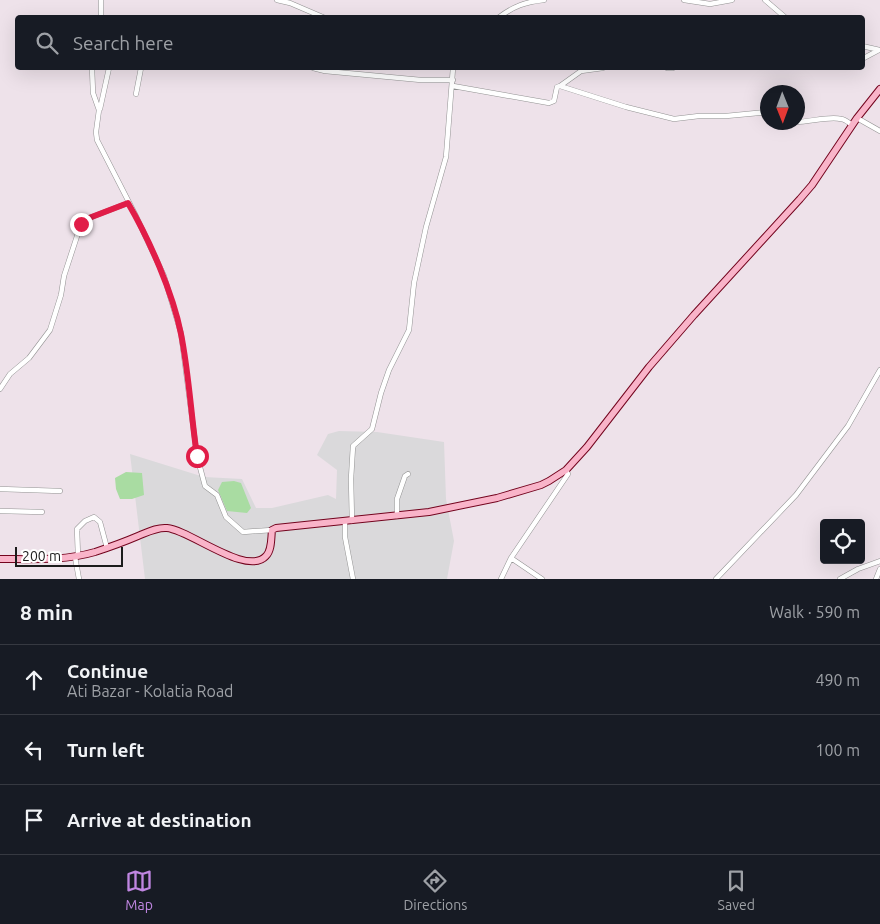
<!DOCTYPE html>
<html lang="en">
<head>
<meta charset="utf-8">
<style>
  :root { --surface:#171b24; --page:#20242c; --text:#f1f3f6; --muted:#9ea1a6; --line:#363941; --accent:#c086e2 }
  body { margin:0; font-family:Ubuntu,sans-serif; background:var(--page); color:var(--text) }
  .controls { position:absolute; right:15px; bottom:15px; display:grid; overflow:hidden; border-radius:5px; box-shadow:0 5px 20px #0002 }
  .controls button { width:45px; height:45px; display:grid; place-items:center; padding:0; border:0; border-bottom:1px solid var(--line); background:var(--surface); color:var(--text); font:25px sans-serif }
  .compass { position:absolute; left:760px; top:85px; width:45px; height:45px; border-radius:50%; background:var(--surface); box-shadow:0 5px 20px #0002; rotate:179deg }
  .scale { position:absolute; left:15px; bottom:12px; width:108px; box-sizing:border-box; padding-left:5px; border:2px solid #1c1c1c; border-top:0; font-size:14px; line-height:18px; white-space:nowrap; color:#1c1c1c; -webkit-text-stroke:4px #fff; paint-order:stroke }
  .stop { position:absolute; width:15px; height:15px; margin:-11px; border:4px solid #e11d48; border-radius:50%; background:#fff }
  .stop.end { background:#e11d48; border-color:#fff; box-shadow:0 1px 5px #0008 }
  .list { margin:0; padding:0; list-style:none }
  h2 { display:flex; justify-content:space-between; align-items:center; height:65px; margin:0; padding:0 20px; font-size:21px }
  h2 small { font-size:16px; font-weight:400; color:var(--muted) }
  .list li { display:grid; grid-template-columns:32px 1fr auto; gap:15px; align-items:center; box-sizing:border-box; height:70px; padding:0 20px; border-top:1px solid var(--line) }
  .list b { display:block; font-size:19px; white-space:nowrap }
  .list p { margin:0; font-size:16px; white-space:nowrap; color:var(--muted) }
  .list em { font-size:16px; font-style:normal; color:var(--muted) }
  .icon { flex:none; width:28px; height:28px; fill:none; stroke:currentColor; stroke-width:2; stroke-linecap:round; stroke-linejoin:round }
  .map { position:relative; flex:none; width:880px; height:579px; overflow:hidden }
  .search { position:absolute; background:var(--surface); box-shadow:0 5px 20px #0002; left:15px; right:15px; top:15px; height:55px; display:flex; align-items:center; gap:12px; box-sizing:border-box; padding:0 18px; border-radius:5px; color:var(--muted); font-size:19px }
  .sheet { height:275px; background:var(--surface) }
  nav { display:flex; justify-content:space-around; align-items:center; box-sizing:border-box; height:70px; border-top:1px solid var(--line); background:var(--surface); font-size:14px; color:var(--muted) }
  nav a { display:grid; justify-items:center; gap:2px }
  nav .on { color:var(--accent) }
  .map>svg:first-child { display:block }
  .residential { fill:#dad9db }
  .water { fill:#a9dca2 }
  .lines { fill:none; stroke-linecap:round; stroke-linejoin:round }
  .minor-casing { stroke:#939393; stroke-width:5.5 }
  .secondary-casing { stroke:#73041e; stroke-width:8 }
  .minor { stroke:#fff; stroke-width:4.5 }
  .secondary { stroke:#f9b4c9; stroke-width:6 }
  .route { stroke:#e11d48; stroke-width:6 }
</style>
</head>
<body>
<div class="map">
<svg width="880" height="579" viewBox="0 0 880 579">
  <rect width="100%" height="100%" fill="#eee2ea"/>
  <!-- residential -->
  <path class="residential" d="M 339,431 L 377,432 L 444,442 L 446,499 L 454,541 L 447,579 L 145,579 L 130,454 L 204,477 L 242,479 L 256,508 L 272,508 L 328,495 L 336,499 L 337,470 L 317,455 L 328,434 Z"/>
  <!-- water -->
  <path class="water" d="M 126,472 L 142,473 L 144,495 L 132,499 L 120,499 L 116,489 L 115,478 Z
    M 234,481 L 241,483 L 251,508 L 247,513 L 227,511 L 218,490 L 222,482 Z"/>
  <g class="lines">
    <!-- minor casing -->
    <g class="minor-casing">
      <path id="minor" d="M 101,0 L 101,18
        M 277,0 L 290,3 L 325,18
        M 684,0 L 710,4 L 732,0
        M 765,0 L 786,18
        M 498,18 C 514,6 525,2 544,0
        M 862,46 L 880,50
        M 862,59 L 879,50
        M 92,68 L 93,93 L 99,110 L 96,132 L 97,140 L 135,214 L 164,276 L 181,333 L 197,456 L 205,486 L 217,495 L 226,517 L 243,532 L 272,530
        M 313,68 L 325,71 L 421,80 L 453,80
        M 667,68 L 673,68
        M 453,86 L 549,103 L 554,101 L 557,87 L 560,86 L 626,107 L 674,119 L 699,116 L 726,116 L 768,112
        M 560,86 L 581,71 L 603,68
        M 136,94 L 141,68
        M 100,109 L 109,68
        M 857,118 L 880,131
        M 796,122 C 810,122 829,116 841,119 C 845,119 849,123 852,125
        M 0,389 L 10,374 L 29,358 L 50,330 L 61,295 L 64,276 L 81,224 L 89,218 L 128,203
        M 0,489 L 60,491
        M 0,511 L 42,512
        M 397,516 L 397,499 L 405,476 L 408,474
        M 345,521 L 345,537 L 353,579
        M 352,521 L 351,479 L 353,446 L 372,429 L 381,393 L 389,370 L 409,330 L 414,283 L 426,227 L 446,157 L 453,68
        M 78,556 L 77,529 L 85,521 L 94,517 L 100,522 L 107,548
        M 75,557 L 79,579
        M 511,558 L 568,474 L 566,470
        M 501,579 L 511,558 L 542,579
        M 716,579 L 796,495 L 848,426 L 880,370
        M 840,579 L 858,569 L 880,561
        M 876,579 L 880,569"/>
    </g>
    <!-- secondary casing -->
    <g class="secondary-casing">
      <path id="secondary" d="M 0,559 C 32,559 64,561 95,552 C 110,547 124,542 138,536 C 148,532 157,527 167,528 C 190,530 247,577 266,556 C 272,550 271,538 272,530 L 276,528 L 429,512 L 497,498 L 541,485 L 549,481 L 566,470 L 587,447 L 649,367 L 694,315 L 800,199 L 812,185 L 857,118 L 880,89"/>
    </g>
    <!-- minor -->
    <use href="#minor" class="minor"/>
    <!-- secondary -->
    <use href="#secondary" class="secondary"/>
  </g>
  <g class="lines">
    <!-- route -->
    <path class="route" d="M 81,224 L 89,218 L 128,203 C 149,239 173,293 181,334 C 189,374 191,415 197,456"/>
  </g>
</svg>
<div class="controls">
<button><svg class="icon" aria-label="locate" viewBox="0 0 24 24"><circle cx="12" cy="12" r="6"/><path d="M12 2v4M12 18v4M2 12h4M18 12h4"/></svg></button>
</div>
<svg class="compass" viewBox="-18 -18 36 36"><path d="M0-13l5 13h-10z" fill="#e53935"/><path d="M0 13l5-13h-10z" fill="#9ea1a6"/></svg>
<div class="scale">200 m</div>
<div class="stop" style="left:197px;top:456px"></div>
<div class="stop end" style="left:81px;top:224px"></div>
<div class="search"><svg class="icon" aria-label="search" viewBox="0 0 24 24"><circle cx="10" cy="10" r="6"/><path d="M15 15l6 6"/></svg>Search here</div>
</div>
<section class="sheet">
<h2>8 min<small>Walk · 590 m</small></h2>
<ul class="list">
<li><svg class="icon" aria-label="ahead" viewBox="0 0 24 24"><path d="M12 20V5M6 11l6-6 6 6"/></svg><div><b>Continue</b><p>Ati Bazar - Kolatia Road</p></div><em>490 m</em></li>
<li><svg class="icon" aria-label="left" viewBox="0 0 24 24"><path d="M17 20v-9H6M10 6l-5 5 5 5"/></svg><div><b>Turn left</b></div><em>100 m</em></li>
<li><svg class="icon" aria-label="arrive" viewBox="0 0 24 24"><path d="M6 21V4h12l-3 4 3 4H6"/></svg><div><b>Arrive at destination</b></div></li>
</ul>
</section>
<nav>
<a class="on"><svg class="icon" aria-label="map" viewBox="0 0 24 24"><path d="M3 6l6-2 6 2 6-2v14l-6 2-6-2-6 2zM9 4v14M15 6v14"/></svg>Map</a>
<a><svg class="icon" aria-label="directions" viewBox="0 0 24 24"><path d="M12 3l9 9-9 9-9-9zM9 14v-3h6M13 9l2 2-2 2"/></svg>Directions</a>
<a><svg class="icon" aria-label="saved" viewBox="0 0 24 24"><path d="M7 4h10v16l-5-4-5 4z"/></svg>Saved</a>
</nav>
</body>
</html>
